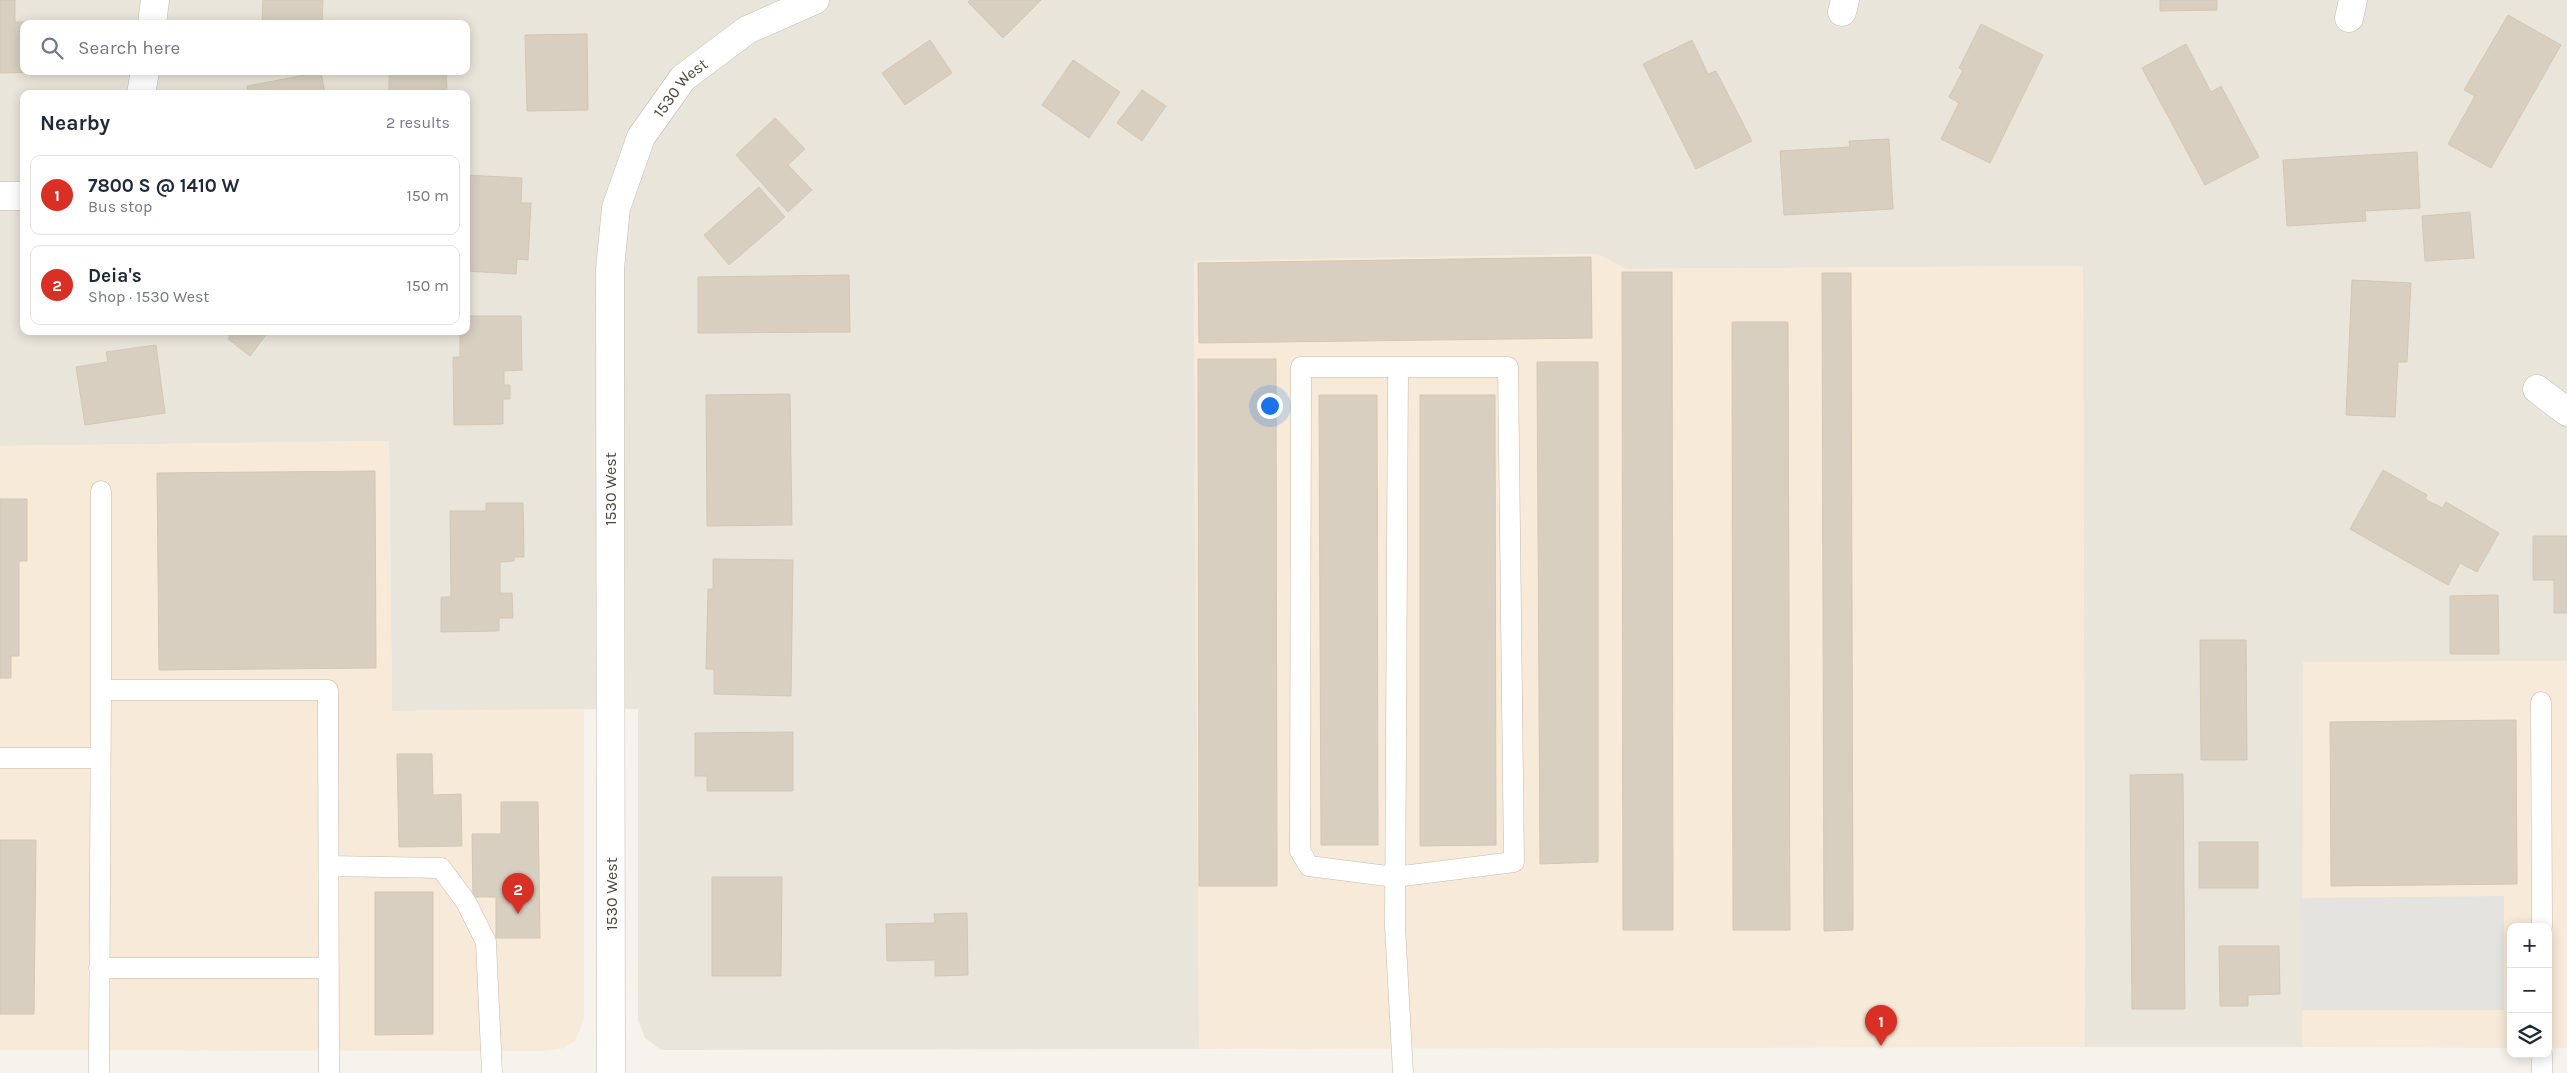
<!DOCTYPE html>
<html lang="en">
<head>
<meta charset="utf-8">
<style>
  :root { --surface:#fff; --page:#f6f6f7; --text:#1f2937; --muted:#747a83; --line:#e0e1e3; --accent:#d93025 }
  body { margin:0; font-family:Karla,sans-serif; background:var(--page); color:var(--text) }
  .controls { position:absolute; right:15px; bottom:15px; display:grid; overflow:hidden; border-radius:10px; box-shadow:0 2px 12px #0003 }
  .controls button { width:45px; height:45px; display:grid; place-items:center; padding:0; border:0; border-bottom:1px solid var(--line); background:var(--surface); color:var(--text); font:25px sans-serif }
  .you { position:absolute; left:1269px; top:405px; width:18px; height:18px; margin:-12px; border:4px solid #fff; border-radius:50%; background:#1a73e8; box-shadow:0 0 0 8px #1a73e833 }
  .badge { display:grid; place-items:center; width:32px; height:32px; border-radius:50%; background:var(--accent); color:#fff; font-size:16px; font-weight:700 }
  .pin { position:absolute; translate:-50% -41px; filter:drop-shadow(0 1px 2px #0008) }
  .pin::after { content:''; position:absolute; top:26px; width:18px; height:15px; background:inherit; clip-path:polygon(0 0,100% 0,50% 100%) }
  .list { margin:0; padding:0; list-style:none }
  h2 { display:flex; justify-content:space-between; align-items:center; height:65px; margin:0; padding:0 20px; font-size:21px }
  h2 small { font-size:16px; font-weight:400; color:var(--muted) }
  .list li { display:grid; grid-template-columns:32px 1fr auto; gap:15px; align-items:center; box-sizing:border-box; height:80px; margin:0 10px 10px; padding:0 10px; border:1px solid var(--line); border-radius:10px }
  .list b { display:block; font-size:19px; white-space:nowrap }
  .list p { margin:0; font-size:16px; white-space:nowrap; color:var(--muted) }
  .list em { font-size:16px; font-style:normal; color:var(--muted) }
  .icon { flex:none; width:28px; height:28px; fill:none; stroke:currentColor; stroke-width:2; stroke-linecap:round; stroke-linejoin:round }
  .map { position:relative; flex:none; width:2567px; height:1073px; overflow:hidden }
  .search { position:absolute; background:var(--surface); box-shadow:0 2px 12px #0003; left:20px; top:20px; width:450px; height:55px; display:flex; align-items:center; gap:12px; box-sizing:border-box; padding:0 18px; border-radius:10px; color:var(--muted); font-size:19px }
  .panel { position:absolute; background:var(--surface); box-shadow:0 2px 12px #0003; left:20px; top:90px; width:450px; height:245px; border-radius:10px }
  .map>svg:first-child { display:block }
  .residential { fill:#eae5da; fill-rule:evenodd }
  .commercial { fill:#f7ead8 }
  .parking { fill:#e5e3e0 }
  .building { fill:#d8cfc1; stroke:#d3c7b4 }
  .lines { fill:none; stroke-linecap:round; stroke-linejoin:round }
  .lane-casing { stroke:#c2bbae; stroke-width:21 }
  .street-casing { stroke:#c2bbae; stroke-width:29 }
  .lane { stroke:#fff; stroke-width:20 }
  .street { stroke:#fff; stroke-width:28 }
  .labels { text-anchor:middle; dominant-baseline:central; stroke-width:4; stroke-linejoin:round; paint-order:stroke }
  .street-label { font-size:16px; fill:#4b4439; stroke:#fff }
</style>
</head>
<body>
<div class="map">
<svg width="2567" height="1073" viewBox="0 0 2567 1073">
  <rect width="100%" height="100%" fill="#f6f3ec"/>
  <!-- residential -->
  <path class="residential" d="M 0,0 L 2567,0 L 2567,661 L 2304,663 L 2302,1047 L 2085,1047 L 2083,266 L 1626,269 L 1597,254 L 1194,261 L 1199,1049 L 661,1050 L 645,1038 L 638,1020 L 638,709 L 392,711 L 389,441 L 0,446 ZM 24,24 L 466,24 L 466,71 L 24,71 ZM 24,94 L 466,94 L 466,331 L 24,331 Z"/>
  <!-- commercial -->
  <path class="commercial" d="M 1597,254 L 1626,269 L 2083,266 L 2085,1047 L 1199,1049 L 1194,261 Z
    M 389,441 L 392,711 L 584,709 L 584,1019 L 576,1040 L 565,1048 L 542,1051 L 0,1050 L 0,446 Z
    M 2567,661 L 2567,1048 L 2548,1048 L 2548,927 L 2511,927 L 2511,1048 L 2302,1047 L 2303,662 Z"/>
  <!-- parking -->
  <path class="parking" d="M 2504,896 L 2504,1010 L 2301,1010 L 2300,898 Z"/>
  <!-- building -->
  <path class="building" d="M 0,0 L 15,0 L 15,22 L 46,22 L 46,24 L 24,24 L 24,71 L 47,72 L 0,73 Z
    M 263,0 L 323,0 L 322,24 L 262,24 Z
    M 970,0 L 1041,0 L 1003,38 L 968,2 Z
    M 2160,0 L 2217,0 L 2217,10 L 2160,11 Z
    M 2508,15 L 2561,45 L 2491,168 L 2448,144 L 2475,96 L 2464,90 Z
    M 1981,24 L 2043,55 L 1990,163 L 1941,139 L 1959,103 L 1949,97 L 1963,70 L 1959,68 Z
    M 587,34 L 588,110 L 527,111 L 525,35 Z
    M 930,40 L 952,73 L 905,105 L 882,73 Z
    M 1692,40 L 1708,74 L 1716,71 L 1752,141 L 1696,169 L 1643,64 Z
    M 2186,44 L 2211,92 L 2221,86 L 2259,157 L 2205,185 L 2142,68 Z
    M 1073,60 L 1120,92 L 1089,138 L 1042,105 Z
    M 389,71 L 446,71 L 447,94 L 389,94 Z
    M 321,72 L 325,94 L 248,94 L 247,86 Z
    M 1142,90 L 1166,106 L 1142,141 L 1117,123 Z
    M 775,118 L 805,149 L 788,165 L 812,190 L 788,212 L 736,155 Z
    M 1889,139 L 1893,209 L 1784,215 L 1780,151 L 1850,147 L 1849,141 Z
    M 2417,152 L 2420,208 L 2365,211 L 2366,221 L 2287,226 L 2283,160 Z
    M 466,175 L 522,178 L 521,203 L 531,203 L 528,260 L 517,259 L 516,274 L 466,271 Z
    M 759,187 L 785,217 L 729,265 L 704,235 Z
    M 2470,212 L 2474,258 L 2425,261 L 2422,216 Z
    M 1591,257 L 1592,338 L 1199,343 L 1198,263 Z
    M 1622,272 L 1672,272 L 1673,930 L 1623,930 Z
    M 1822,273 L 1851,273 L 1853,930 L 1824,931 Z
    M 849,275 L 850,332 L 698,333 L 698,277 Z
    M 2352,280 L 2411,283 L 2407,362 L 2398,362 L 2395,417 L 2346,415 Z
    M 466,316 L 521,316 L 522,370 L 504,371 L 504,385 L 510,385 L 510,399 L 503,399 L 503,424 L 454,425 L 453,357 L 460,357 L 460,331 L 466,331 Z
    M 1732,322 L 1788,322 L 1790,930 L 1733,930 Z
    M 224,331 L 269,331 L 250,356 L 228,339 L 230,336 Z
    M 156,345 L 165,413 L 85,425 L 76,367 L 108,362 L 106,352 Z
    M 1198,359 L 1276,359 L 1277,886 L 1199,886 Z
    M 1537,362 L 1598,362 L 1598,862 L 1540,864 Z
    M 790,394 L 792,525 L 707,526 L 706,395 Z
    M 1319,395 L 1377,395 L 1378,845 L 1321,845 Z
    M 1420,395 L 1495,395 L 1496,845 L 1420,846 Z
    M 2383,470 L 2427,495 L 2425,499 L 2442,508 L 2446,502 L 2499,533 L 2477,572 L 2460,563 L 2448,585 L 2350,529 Z
    M 375,471 L 376,668 L 159,670 L 157,473 Z
    M 0,499 L 27,499 L 27,561 L 19,561 L 19,656 L 11,656 L 11,678 L 0,678 Z
    M 486,503 L 523,503 L 524,557 L 514,557 L 514,561 L 500,562 L 500,593 L 512,593 L 513,618 L 499,618 L 499,631 L 441,632 L 441,597 L 451,597 L 450,511 L 486,511 Z
    M 2533,536 L 2567,536 L 2567,613 L 2554,613 L 2554,580 L 2533,580 Z
    M 713,559 L 793,560 L 791,696 L 714,694 L 714,669 L 706,669 L 708,589 L 713,589 Z
    M 2498,595 L 2499,654 L 2450,654 L 2450,596 Z
    M 2200,640 L 2246,640 L 2247,760 L 2201,760 Z
    M 2516,720 L 2517,884 L 2331,886 L 2330,722 Z
    M 793,732 L 793,791 L 707,791 L 707,776 L 695,776 L 695,733 Z
    M 397,754 L 432,754 L 433,795 L 461,794 L 462,846 L 399,847 Z
    M 2183,774 L 2185,1009 L 2132,1009 L 2130,775 Z
    M 501,802 L 538,802 L 540,938 L 496,938 L 496,897 L 473,897 L 472,834 L 501,834 Z
    M 0,840 L 36,840 L 34,1014 L 0,1014 Z
    M 2199,842 L 2258,842 L 2258,888 L 2199,888 Z
    M 712,877 L 782,877 L 781,976 L 712,976 Z
    M 375,892 L 433,892 L 433,1034 L 375,1035 Z
    M 967,913 L 968,975 L 935,976 L 935,960 L 887,961 L 886,924 L 935,923 L 934,914 Z
    M 2219,946 L 2279,946 L 2280,994 L 2248,995 L 2248,1006 L 2220,1006 Z"/>
  <g class="lines">
    <!-- lane casing -->
    <g class="lane-casing">
      <path id="lane" d="M 1301,367 L 1508,367 L 1514,862 L 1395,877 L 1309,866 L 1300,851 Z
        M 1398,368 L 1395,926 L 1403,1073
        M 101,491 L 101,690
        M 2541,702 L 2542,927
        M 0,758 L 100,758
        M 329,866 L 441,868 L 466,902 L 486,942 L 492,1073
        M 99,968 L 329,968
        M 2542,1054 L 2542,1073
        M 99,1073 L 101,690 L 328,690 L 329,1073"/>
    </g>
    <!-- street casing -->
    <g class="street-casing">
      <g id="street">
        <path d="M 1842,12 L 1845,0"/>
        <path d="M 2349,18 L 2353,0"/>
        <path d="M 152,24 L 155,0"/>
        <path d="M 141,94 L 145,71"/>
        <path d="M 0,196 L 24,196"/>
        <path d="M 2537,389 L 2567,412"/>
        <path id="s1" d="M 611,1073 L 610,269 L 616,208 L 641,137 L 683,78 L 747,30 L 815,0"/>
      </g>
    </g>
    <!-- lane -->
    <use href="#lane" class="lane"/>
    <!-- street -->
    <use href="#street" class="street"/>
  </g>
  <g class="labels">
    <!-- street labels -->
    <g class="street-label">
      <text stroke="none"><textPath href="#s1" startOffset="1004">1530 West</textPath></text>
      <text transform="translate(610 489) rotate(-90)">1530 West</text>
      <text transform="translate(611 894) rotate(-90)">1530 West</text>
    </g>
  </g>
</svg>
<div class="controls">
<button>+</button>
<button>−</button>
<button><svg class="icon" aria-label="layers" viewBox="0 0 24 24"><path d="M12 4l9 5-9 5-9-5zM3 14l9 5 9-5"/></svg></button>
</div>
<div class="you"></div>
<div class="pin badge" style="left:1881px;top:1046px">1</div>
<div class="pin badge" style="left:518px;top:914px">2</div>
<div class="search"><svg class="icon" aria-label="search" viewBox="0 0 24 24"><circle cx="10" cy="10" r="6"/><path d="M15 15l6 6"/></svg>Search here</div>
<section class="panel">
<h2>Nearby<small>2 results</small></h2>
<ul class="list">
<li><span class="badge">1</span><div><b>7800 S @ 1410 W</b><p>Bus stop</p></div><em>150 m</em></li>
<li><span class="badge">2</span><div><b>Deia's</b><p>Shop · 1530 West</p></div><em>150 m</em></li>
</ul>
</section>
</div>
</body>
</html>
